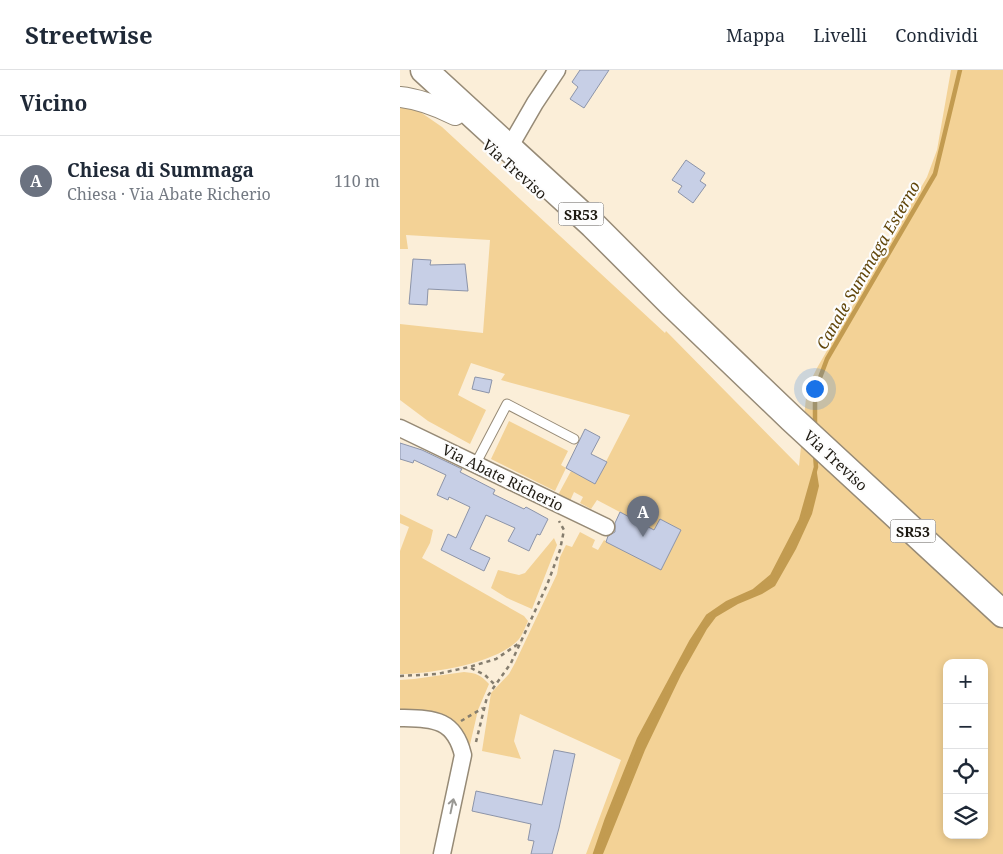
<!DOCTYPE html>
<html lang="it">
<head>
<meta charset="utf-8">
<style>
  :root { --surface:#fff; --page:#f6f6f7; --text:#1f2937; --muted:#747a83; --line:#e0e1e3; --accent:#2563eb }
  body { margin:0; font-family:"Noto Serif",serif; background:var(--page); color:var(--text) }
  .controls { position:absolute; right:15px; bottom:15px; display:grid; overflow:hidden; border-radius:10px; box-shadow:0 2px 8px #0003 }
  .controls button { width:45px; height:45px; display:grid; place-items:center; padding:0; border:0; border-bottom:1px solid var(--line); background:var(--surface); color:var(--text); font:25px sans-serif }
  .you { position:absolute; left:414px; top:318px; width:18px; height:18px; margin:-12px; border:4px solid #fff; border-radius:50%; background:#1a73e8; box-shadow:0 0 0 8px #1a73e833 }
  .badge { display:grid; place-items:center; width:32px; height:32px; border-radius:50%; background:var(--accent); color:#fff; font-size:16px; font-weight:700 }
  .pin { position:absolute; translate:-50% -41px; filter:drop-shadow(0 1px 2px #0008) }
  .pin::after { content:''; position:absolute; top:26px; width:18px; height:15px; background:inherit; clip-path:polygon(0 0,100% 0,50% 100%) }
  .list { margin:0; padding:0; list-style:none }
  h2 { display:flex; justify-content:space-between; align-items:center; height:65px; margin:0; padding:0 20px; font-size:21px }
  h2 small { font-size:16px; font-weight:400; color:var(--muted) }
  .list li { display:grid; grid-template-columns:32px 1fr auto; gap:15px; align-items:center; box-sizing:border-box; height:90px; padding:0 20px; border-top:1px solid var(--line) }
  .list b { display:block; font-size:19px; white-space:nowrap }
  .list p { margin:0; font-size:16px; white-space:nowrap; color:var(--muted) }
  .list em { font-size:16px; font-style:normal; color:var(--muted) }
  .icon { flex:none; width:28px; height:28px; fill:none; stroke:currentColor; stroke-width:2; stroke-linecap:round; stroke-linejoin:round }
  .map { position:relative; flex:none; width:603px; height:784px; overflow:hidden }
  header { display:flex; align-items:center; gap:30px; box-sizing:border-box; height:70px; padding:0 25px; background:var(--surface); border-bottom:1px solid var(--line) }
  header strong { font-size:24px }
  nav { display:flex; gap:28px; margin-inline-start:auto; font-size:18px }
  main { display:flex }
  aside { flex:1; background:var(--surface) }
  .map>svg:first-child { display:block }
  .green { fill:#f3d296; fill-rule:evenodd }
  .water { fill:#c29b50 }
  .lines { fill:none; stroke-linecap:round; stroke-linejoin:round }
  .stream { stroke:#c29b50; stroke-width:4.5 }
  .building { fill:#c7cfe6; stroke:#8c94a9 }
  .service-casing { stroke:#968a76; stroke-width:11 }
  .minor-casing { stroke:#968a76; stroke-width:19 }
  .tertiary-casing { stroke:#968a76; stroke-width:22 }
  .primary-casing { stroke:#968a76; stroke-width:29 }
  .path { stroke:#857d6e; stroke-width:2.5; stroke-dasharray:4 4; stroke-linecap:butt }
  .service { stroke:#fff; stroke-width:9 }
  .minor { stroke:#fff; stroke-width:16 }
  .tertiary { stroke:#fff; stroke-width:20 }
  .primary { stroke:#fff; stroke-width:26 }
  .oneway { stroke:#999894 }
  .labels { text-anchor:middle; dominant-baseline:central; stroke-width:4.5; stroke-linejoin:round; paint-order:stroke }
  .shield { fill:#fdfdfd; stroke:#605d58; stroke-width:1 }
  .shield-label { font-size:14px; font-weight:bold; fill:#1d1911 }
  .street-label { font-size:15px; fill:#1d1911; stroke:#fdfdfd }
  .water-label { font-size:16px; font-style:italic; fill:#62470b; stroke:#fdfdfd }
</style>
</head>
<body>
<header>
<strong>Streetwise</strong>
<nav><a>Mappa</a><a>Livelli</a><a>Condividi</a></nav>
</header>
<main>
<aside>
<h2>Vicino<small></small></h2>
<ul class="list">
<li><span class="badge" style="background:#6b7280">A</span><div><b>Chiesa di Summaga</b><p>Chiesa · Via Abate Richerio</p></div><em>110 m</em></li>
</ul>
</aside>
<div class="map">
<svg width="603" height="784" viewBox="0 0 603 784">
  <rect width="100%" height="100%" fill="#fbeed8"/>
  <!-- green -->
  <path class="green" d="M 551,0 L 603,0 L 603,784 L 186,784 L 221,690 L 120,644 L 114,671 L 121,689 L 82,681 L 91,623 L 109,604 L 115,593 L 157,504 L 160,487 L 166,475 L 172,477 L 180,462 L 195,470 L 192,477 L 198,480 L 204,470 L 261,499 L 281,460 L 260,449 L 254,460 L 197,430 L 191,439 L 180,433 L 183,427 L 174,422 L 170,431 L 158,425 L 171,401 L 195,413 L 230,345 L 101,310 L 105,304 L 71,293 L 58,325 L 86,340 L 70,374 L 28,351 L 0,330 L 0,254 L 83,263 L 90,170 L 6,165 L 8,179 L 0,179 L 0,37 L 16,39 L 42,57 L 265,263 L 266,261 L 399,396 L 407,318 L 417,298 L 527,107 L 537,80 ZM 547,593 L 584,593 L 584,765 L 547,765 Z
    M 109,351 L 168,381 L 161,395 L 166,398 L 155,421 L 91,389 Z
    M 0,444 L 33,460 L 30,473 L 22,488 L 124,546 L 128,551 C 125,557 123,564 119,569 C 99,593 30,604 0,604 L 0,481 L 9,457 L 0,453 Z
    M 154,468 L 157,475 L 132,539 L 107,528 L 91,518 L 98,500 L 119,505 L 125,503 Z
    M 64,602 C 76,603 81,605 89,614 L 78,640 L 69,679 L 65,665 L 60,658 L 0,641 L 0,610 L 14,609 Z"/>
  <!-- water -->
  <path class="water" d="M 416,397 L 419,416 L 412,444 L 396,479 L 375,516 L 362,524 L 338,534 L 316,547 L 307,559 L 281,605 L 245,680 L 203,784 L 195,784 L 207,749 L 239,669 L 291,572 L 308,546 L 327,533 L 354,521 L 372,506 L 401,450 Z"/>
  <g class="lines">
    <!-- stream -->
    <path class="stream" d="M 415,357 L 415,321 L 427,289 L 535,104 L 560,0
      M 195,784 L 207,749 L 239,669 L 291,572 L 308,546 L 327,533 L 354,521 L 372,506 L 401,450 L 416,397 L 415,384"/>
  </g>
  <!-- building -->
  <path class="building" d="M 180,0 L 209,0 L 184,38 L 170,29 L 178,17 L 172,12 Z
    M 286,90 L 305,103 L 300,111 L 306,115 L 293,133 L 278,122 L 282,116 L 272,110 Z
    M 13,189 L 31,190 L 30,195 L 65,194 L 68,221 L 28,219 L 27,235 L 9,234 Z
    M 75,307 L 92,310 L 89,323 L 72,319 Z
    M 185,359 L 200,367 L 191,384 L 207,392 L 195,414 L 166,398 Z
    M 0,373 L 22,380 L 62,399 L 60,402 L 95,420 L 93,424 L 124,439 L 126,437 L 148,449 L 140,465 L 137,464 L 129,481 L 108,471 L 115,458 L 86,445 L 70,479 L 90,488 L 84,501 L 41,480 L 48,464 L 56,468 L 70,437 L 49,427 L 48,430 L 37,425 L 46,405 L 14,390 L 13,393 L 0,389 Z
    M 220,442 L 254,460 L 260,449 L 281,460 L 261,500 L 206,472 L 208,466 L 215,462 L 215,453 Z
    M 154,680 L 175,684 L 159,758 L 152,784 L 131,784 L 134,771 L 128,770 L 131,754 L 72,741 L 76,721 L 142,735 Z"/>
  <g class="lines">
    <!-- service casing -->
    <g class="service-casing">
      <path id="service" d="M 76,393 L 107,334 L 174,369"/>
    </g>
    <!-- minor casing -->
    <g class="minor-casing">
      <path id="minor" d="M 109,78 L 135,33 L 157,0
        M 0,358 L 206,457
        M 0,648 C 33,649 54,648 63,685 L 42,784"/>
    </g>
    <!-- tertiary casing -->
    <g class="tertiary-casing">
      <path id="tertiary" d="M 0,27 C 20,29 37,36 55,45"/>
    </g>
    <!-- primary casing -->
    <g class="primary-casing">
      <path id="primary" d="M 24,0 L 193,155 L 272,234 L 392,349 L 603,544"/>
    </g>
    <!-- path -->
    <path class="path" d="M 71,598 L 85,605 L 95,615
      M 0,606 L 37,604 L 69,597 L 96,589 L 121,572
      M 61,651 L 83,638
      M 76,672 L 87,627 L 111,593 L 147,515 L 160,480 L 164,460 L 159,451"/>
    <!-- service -->
    <use href="#service" class="service"/>
    <!-- minor -->
    <use href="#minor" class="minor"/>
    <!-- tertiary -->
    <use href="#tertiary" class="tertiary"/>
    <!-- primary -->
    <use href="#primary" class="primary"/>
  </g>
  <!-- one-way arrows -->
  <defs><path id="oneway-shaft" d="M-6 0H5M1.5-3L5.5 0L1.5 3" fill="none" stroke-width="1.6" stroke-linecap="round" stroke-linejoin="round" transform="scale(1.25)"/></defs>
  <use class="oneway" href="#oneway-shaft" transform="translate(52 736) rotate(-78)"/>
  <g class="labels">
    <!-- shield labels -->
    <g class="shield">
      <rect x="158.5" y="132.5" width="45" height="23" rx="4"/>
      <rect x="490.5" y="449.5" width="45" height="23" rx="4"/>
    </g>
    <g class="shield-label">
      <text x="181" y="144">SR53</text>
      <text x="513" y="461">SR53</text>
    </g>
    <!-- street labels -->
    <g class="street-label">
      <text transform="translate(115 99) rotate(42)">Via Treviso</text>
      <text transform="translate(436 390) rotate(43)">Via Treviso</text>
      <text transform="translate(103 407) rotate(26)">Via Abate Richerio</text>
    </g>
    <!-- water labels -->
    <g class="water-label">
      <text transform="translate(468 195) rotate(-60)">Canale Summaga Esterno</text>
    </g>
  </g>
</svg>
<div class="controls">
<button>+</button>
<button>−</button>
<button><svg class="icon" aria-label="locate" viewBox="0 0 24 24"><circle cx="12" cy="12" r="6"/><path d="M12 2v4M12 18v4M2 12h4M18 12h4"/></svg></button>
<button><svg class="icon" aria-label="layers" viewBox="0 0 24 24"><path d="M12 4l9 5-9 5-9-5zM3 14l9 5 9-5"/></svg></button>
</div>
<div class="you"></div>
<div class="pin badge" style="left:243px;top:467px;background:#6b7280">A</div>
</div>
</main>
</body>
</html>
